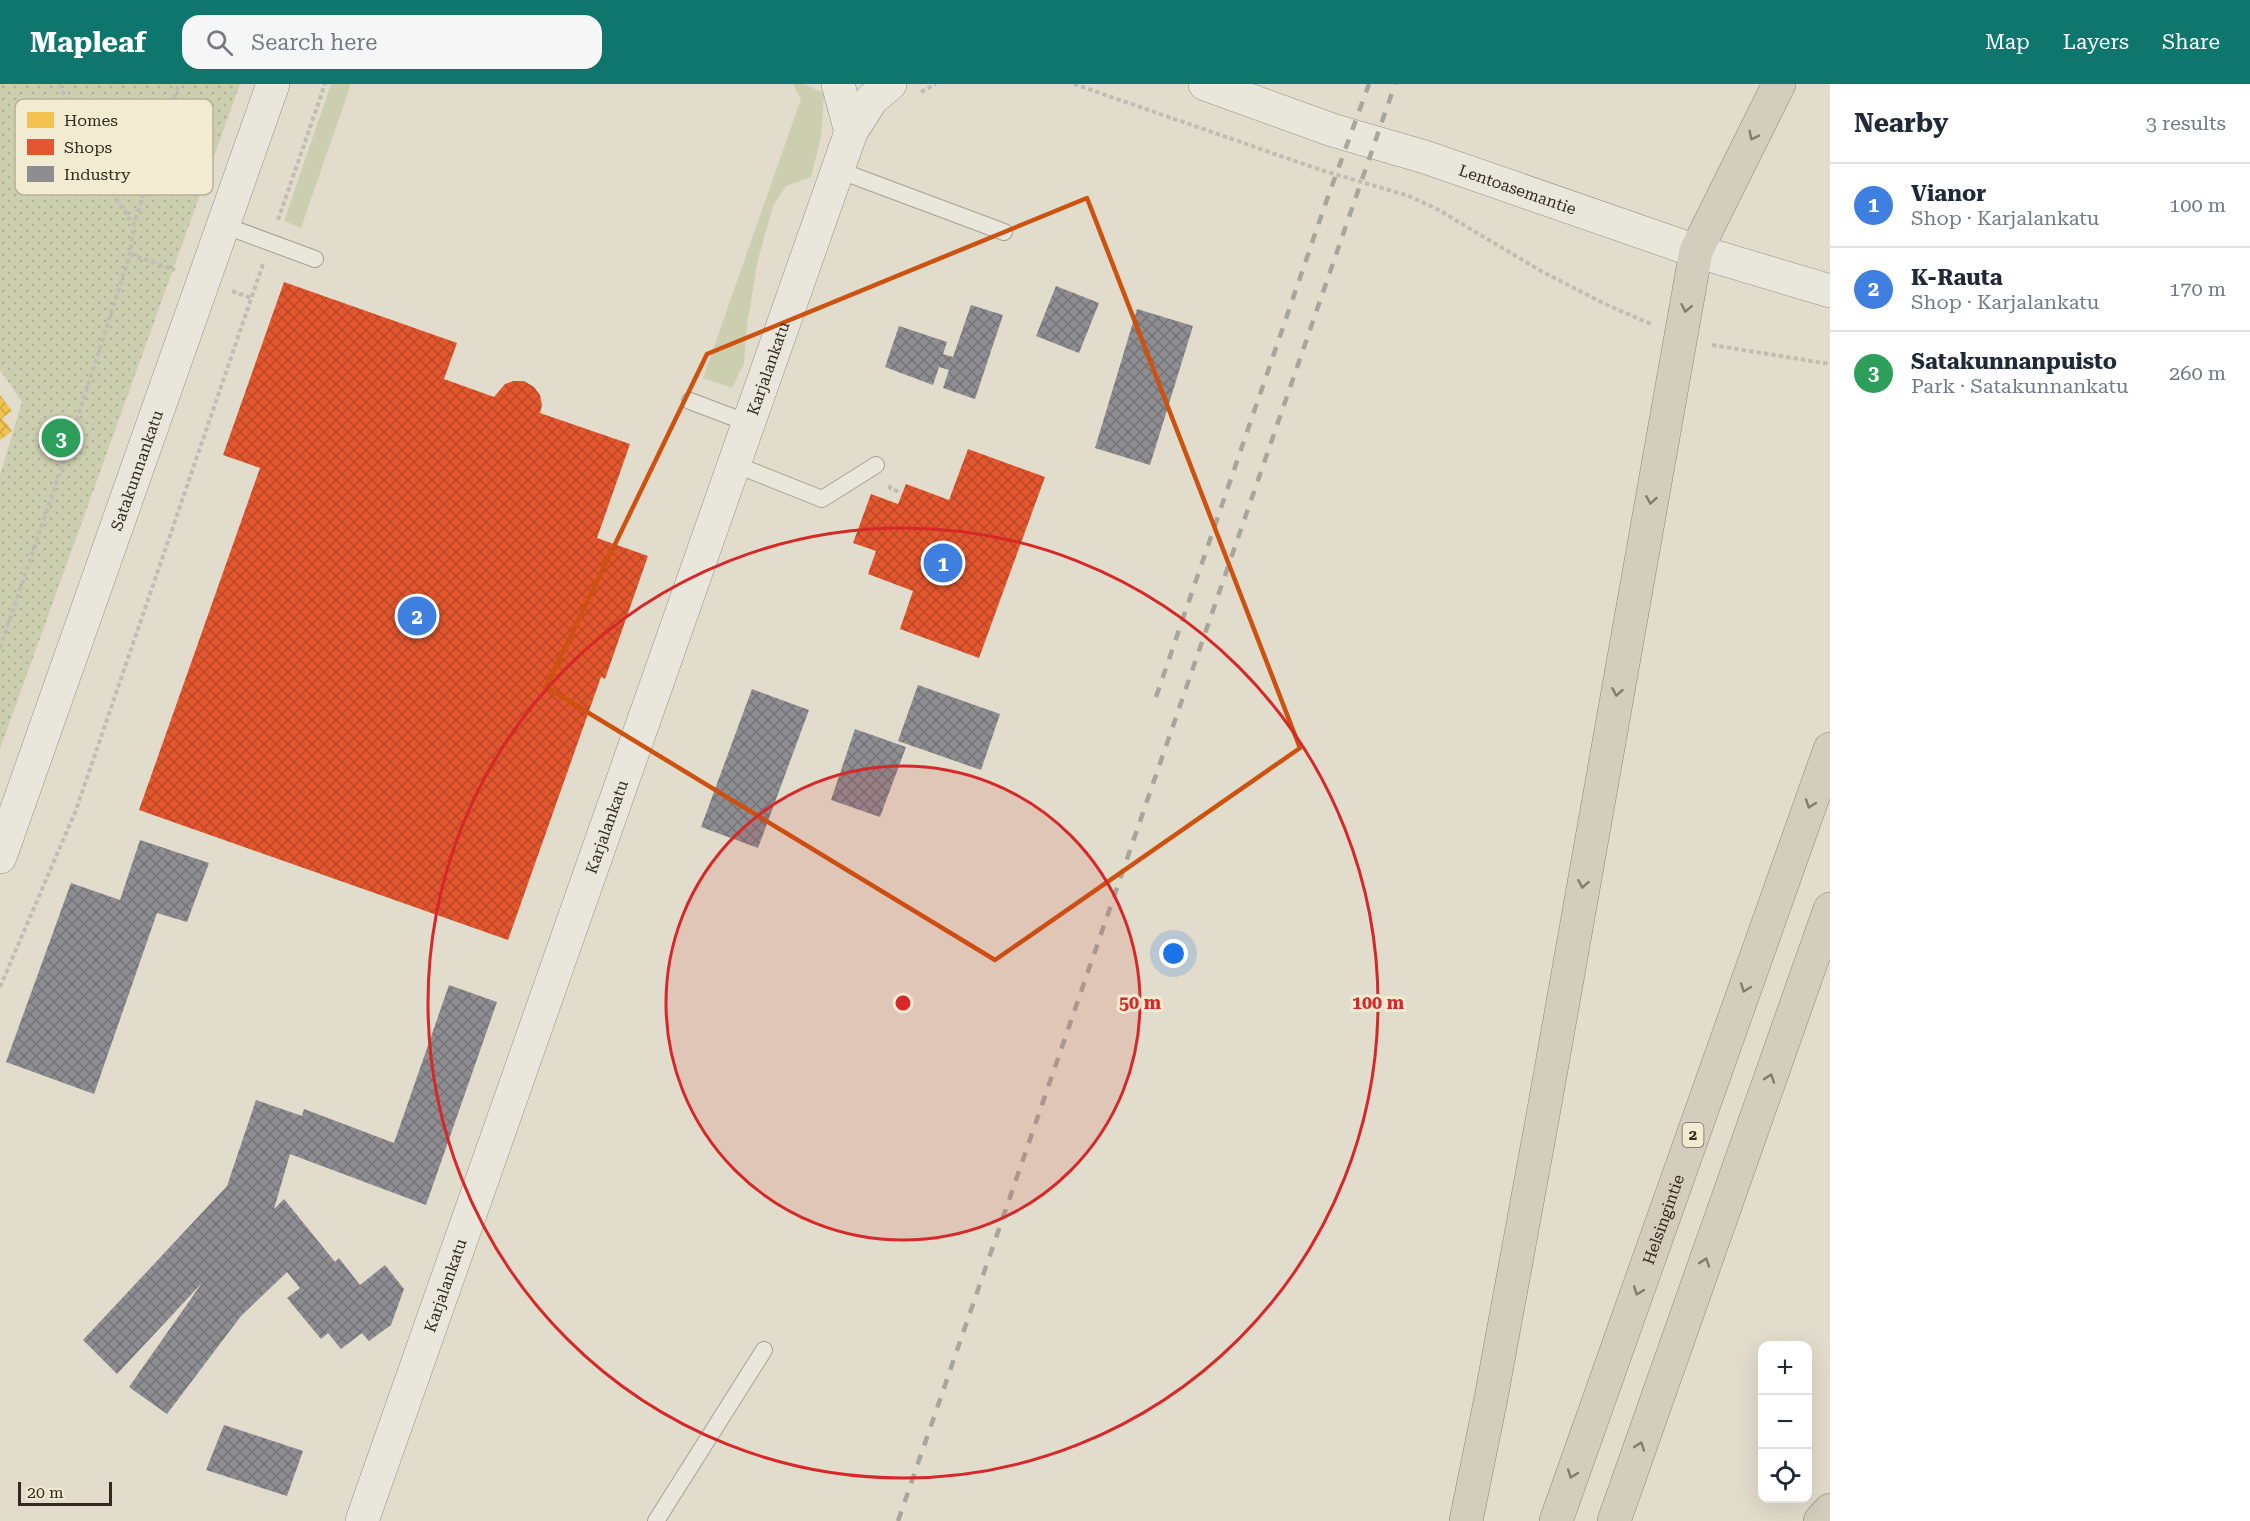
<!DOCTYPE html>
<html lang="en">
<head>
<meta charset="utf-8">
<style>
  :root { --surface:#fff; --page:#f6f6f7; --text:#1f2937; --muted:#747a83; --line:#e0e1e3; --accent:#0f766e }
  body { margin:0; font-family:"Roboto Serif",serif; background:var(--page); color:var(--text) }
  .controls { position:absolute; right:18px; bottom:18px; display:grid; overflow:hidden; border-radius:12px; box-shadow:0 6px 24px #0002 }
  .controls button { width:54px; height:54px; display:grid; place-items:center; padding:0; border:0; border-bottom:2px solid var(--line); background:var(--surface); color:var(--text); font:30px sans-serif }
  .scale { position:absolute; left:18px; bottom:15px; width:94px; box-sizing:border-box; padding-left:6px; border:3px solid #322a1e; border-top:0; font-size:16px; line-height:21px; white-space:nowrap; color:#322a1e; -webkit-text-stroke:4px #f1ebd1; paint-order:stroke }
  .you { position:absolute; left:1174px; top:870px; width:21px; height:21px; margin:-15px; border:4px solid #fff; border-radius:50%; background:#1a73e8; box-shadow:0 0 0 9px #1a73e833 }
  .badge { display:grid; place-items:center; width:39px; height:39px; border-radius:50%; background:var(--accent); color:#fff; font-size:20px; font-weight:700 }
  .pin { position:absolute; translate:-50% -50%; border:3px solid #fff; box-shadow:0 2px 6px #0006 }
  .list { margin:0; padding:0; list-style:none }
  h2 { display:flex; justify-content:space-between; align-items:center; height:78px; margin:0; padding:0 24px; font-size:26px }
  h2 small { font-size:20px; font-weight:400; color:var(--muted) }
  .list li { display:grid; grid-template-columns:39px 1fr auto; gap:18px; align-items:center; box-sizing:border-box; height:84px; padding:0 24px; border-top:2px solid var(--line) }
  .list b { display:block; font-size:22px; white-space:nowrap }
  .list p { margin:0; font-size:20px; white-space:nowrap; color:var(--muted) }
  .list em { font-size:20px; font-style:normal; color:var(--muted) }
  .icon { flex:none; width:33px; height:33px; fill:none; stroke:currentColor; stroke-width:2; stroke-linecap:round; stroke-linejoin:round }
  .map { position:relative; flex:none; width:1830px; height:1437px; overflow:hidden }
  header { display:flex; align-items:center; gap:36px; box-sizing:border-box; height:84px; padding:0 30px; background:var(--accent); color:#fff }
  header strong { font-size:28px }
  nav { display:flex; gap:33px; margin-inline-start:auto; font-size:21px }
  .search { width:420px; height:54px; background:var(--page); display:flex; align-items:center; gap:15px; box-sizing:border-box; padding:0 21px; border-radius:18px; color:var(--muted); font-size:22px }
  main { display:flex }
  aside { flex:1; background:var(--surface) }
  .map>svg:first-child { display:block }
  .green { fill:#cccfaf }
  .park { fill:url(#park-dots) }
  .homes { fill:url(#homes-cross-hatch) }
  .shops { fill:url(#shops-cross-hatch) }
  .industry { fill:url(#industry-cross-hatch) }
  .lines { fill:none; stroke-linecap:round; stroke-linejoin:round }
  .lane-casing { stroke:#a6a195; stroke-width:18 }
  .secondary-casing { stroke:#959084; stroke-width:34 }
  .highway-casing { stroke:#8b867b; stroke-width:34 }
  .path { stroke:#c1bdb4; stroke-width:4; stroke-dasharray:4.5 3; stroke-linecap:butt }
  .lane { stroke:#e9e6dc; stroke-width:16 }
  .secondary { stroke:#e9e6dc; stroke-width:33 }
  .highway { stroke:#d3cdbd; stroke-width:33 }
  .rail { stroke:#a8a59c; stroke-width:4.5; stroke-dasharray:10 10; stroke-linecap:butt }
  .oneway { stroke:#827c6e }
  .marked { fill:none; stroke:#cd520f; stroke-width:4.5; stroke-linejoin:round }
  .ring { fill:none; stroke:#d62828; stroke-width:3 }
  .labels { text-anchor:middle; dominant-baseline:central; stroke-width:6; stroke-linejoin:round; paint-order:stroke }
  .shield { fill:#f1ebd1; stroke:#6b6454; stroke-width:1.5 }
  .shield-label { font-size:15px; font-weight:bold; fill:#322a1e }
  .street-label { font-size:16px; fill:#322a1e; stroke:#f1ebd1 }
  .key { fill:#f1ebd1; stroke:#b8b19b; stroke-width:1.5 }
  .key-label { font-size:16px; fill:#322a1e }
  .centre { fill:#d62828; stroke:#f1ebd1; stroke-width:3 }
  .ring-label { font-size:18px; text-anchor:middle; font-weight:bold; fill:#d62828; stroke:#f1ebd1; stroke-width:6; stroke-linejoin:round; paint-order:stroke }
</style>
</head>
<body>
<header>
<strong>Mapleaf</strong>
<div class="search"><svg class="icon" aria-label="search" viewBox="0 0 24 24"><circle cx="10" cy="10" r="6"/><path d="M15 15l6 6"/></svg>Search here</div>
<nav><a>Map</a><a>Layers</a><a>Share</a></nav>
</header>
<main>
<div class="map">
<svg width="1830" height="1437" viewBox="0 0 1830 1437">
  <defs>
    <pattern id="park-dots" width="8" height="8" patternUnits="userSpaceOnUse" patternTransform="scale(1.5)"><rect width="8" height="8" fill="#cccfaf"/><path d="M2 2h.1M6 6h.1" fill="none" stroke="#b0b296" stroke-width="1.8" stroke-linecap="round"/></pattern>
    <pattern id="homes-cross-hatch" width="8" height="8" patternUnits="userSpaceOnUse" patternTransform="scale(1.5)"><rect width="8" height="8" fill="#f2c14e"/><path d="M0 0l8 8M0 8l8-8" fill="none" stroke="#d0a644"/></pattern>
    <pattern id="shops-cross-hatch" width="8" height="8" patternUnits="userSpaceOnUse" patternTransform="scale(1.5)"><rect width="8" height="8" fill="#e4572e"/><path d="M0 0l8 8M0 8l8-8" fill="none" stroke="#b94827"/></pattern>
    <pattern id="industry-cross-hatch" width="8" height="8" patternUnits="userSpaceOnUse" patternTransform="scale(1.5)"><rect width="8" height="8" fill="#8d8d92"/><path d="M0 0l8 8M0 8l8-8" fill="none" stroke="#747377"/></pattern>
  </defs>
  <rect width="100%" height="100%" fill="#e1dccb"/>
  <!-- green -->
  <path class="green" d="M 331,0 L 351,0 L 301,144 L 284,137 Z
    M 793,0 L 804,0 L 824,9 L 821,53 L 811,93 L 786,102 L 774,120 L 758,175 L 747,241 L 744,279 L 732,304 L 703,294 L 801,15 Z"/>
  <!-- park -->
  <path class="park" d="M 0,0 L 240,0 L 0,665 L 0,391 L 22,318 L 0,286 Z"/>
  <!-- homes -->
  <path class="homes" d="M 0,311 L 12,327 L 2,334 L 12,347 L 0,356 Z"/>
  <!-- shops -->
  <path class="shops" d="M 284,198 L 457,259 L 444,295 L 494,313 L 505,300 L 513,297 L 524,297 L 534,303 L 540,311 L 542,321 L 540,329 L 630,360 L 597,454 L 648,472 L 605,595 L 601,593 L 508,856 L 139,726 L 260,384 L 223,371 Z
    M 968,365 L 1045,393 L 979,574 L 900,545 L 913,507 L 868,490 L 876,467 L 853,459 L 871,410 L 898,420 L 906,400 L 949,416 Z"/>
  <!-- industry -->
  <path class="industry" d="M 1056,202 L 1099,219 L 1079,269 L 1036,252 Z
    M 971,221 L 1003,231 L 975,315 L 943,304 L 949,286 L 939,283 L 933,301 L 885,283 L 899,242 L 947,258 L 943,270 L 953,273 Z
    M 1137,225 L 1193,242 L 1150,381 L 1095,364 Z
    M 918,601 L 1000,630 L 981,686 L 898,657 Z
    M 752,605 L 809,626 L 758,764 L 701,743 Z
    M 855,645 L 906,663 L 880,733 L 831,716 Z
    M 140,756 L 209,779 L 187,838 L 157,829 L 94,1010 L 6,978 L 71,799 L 120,816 Z
    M 449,901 L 497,918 L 426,1121 L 290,1070 L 274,1125 L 284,1115 L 335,1178 L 339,1174 L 360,1201 L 385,1181 L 404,1205 L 391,1241 L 369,1257 L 362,1249 L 341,1265 L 328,1249 L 321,1255 L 287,1214 L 300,1204 L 287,1188 L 241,1232 L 167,1330 L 129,1303 L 202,1199 L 117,1290 L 83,1256 L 227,1102 L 256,1016 L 302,1032 L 304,1025 L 394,1059 Z
    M 224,1341 L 303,1367 L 287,1412 L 206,1386 Z"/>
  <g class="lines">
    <!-- lane casing -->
    <g class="lane-casing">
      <path id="lane" d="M 838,86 L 1004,148
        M 223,141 L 315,175
        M 690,317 L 748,339
        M 734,380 L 822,415 L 876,381
        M 656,1437 L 764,1266"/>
    </g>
    <!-- secondary casing -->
    <g class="secondary-casing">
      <g id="secondary">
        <path d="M 838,0 L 851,48"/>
        <path id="s1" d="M 1205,0 L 1332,46 L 1425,73 L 1696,167 L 1830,207"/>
        <path id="s2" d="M 0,773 L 273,0"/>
        <path id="s3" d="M 362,1437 L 851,48 L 872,15 L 890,0"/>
      </g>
    </g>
    <!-- highway casing -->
    <g class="highway-casing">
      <g id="highway">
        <path d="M 1466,1437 L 1491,1314 L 1543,1031 L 1696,167 L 1779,0"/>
        <path id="s4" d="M 1556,1437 L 1830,665"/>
        <path d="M 1614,1437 L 1830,825"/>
        <path d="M 1820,1437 L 1830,1426"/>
      </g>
    </g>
    <!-- path -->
    <path class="path" d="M 59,0 L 107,101 L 133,140
      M 1074,0 L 1321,86 L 1409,112 L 1437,125 L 1541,187 L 1607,221 L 1651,240
      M 921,8 L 936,0
      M 278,136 L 325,0
      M 130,170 L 175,186
      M 232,207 L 251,214
      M 1712,261 L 1830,280
      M 889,401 L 891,405 L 900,408
      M 0,564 L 62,382 L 130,170 L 134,140 L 179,0
      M 0,903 L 76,726 L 263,180"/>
    <!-- lane -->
    <use href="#lane" class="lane"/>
    <!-- secondary -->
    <use href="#secondary" class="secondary"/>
    <!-- highway -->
    <use href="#highway" class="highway"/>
    <!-- rail -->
    <path class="rail" d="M 1156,613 L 1325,121 L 1369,0
      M 898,1437 L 1395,0"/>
  </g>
  <!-- one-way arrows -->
  <defs><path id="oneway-chevron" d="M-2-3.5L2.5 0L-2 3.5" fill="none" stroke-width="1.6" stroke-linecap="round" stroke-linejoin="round" transform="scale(1.5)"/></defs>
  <g class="oneway">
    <use href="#oneway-chevron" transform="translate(1753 52) rotate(116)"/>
    <use href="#oneway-chevron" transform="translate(1686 224) rotate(101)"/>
    <use href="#oneway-chevron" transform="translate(1651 416) rotate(100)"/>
    <use href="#oneway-chevron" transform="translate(1617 608) rotate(100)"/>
    <use href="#oneway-chevron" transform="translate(1810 720) rotate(110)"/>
    <use href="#oneway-chevron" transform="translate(1583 800) rotate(100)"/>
    <use href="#oneway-chevron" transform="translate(1745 904) rotate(110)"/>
    <use href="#oneway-chevron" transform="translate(1770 994) rotate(-71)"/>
    <use href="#oneway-chevron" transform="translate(1705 1178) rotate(-71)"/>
    <use href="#oneway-chevron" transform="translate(1638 1207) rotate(110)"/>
    <use href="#oneway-chevron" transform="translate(1640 1362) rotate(-71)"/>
    <use href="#oneway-chevron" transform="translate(1572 1390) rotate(110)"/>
  </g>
  <!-- marked area -->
  <path class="marked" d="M 1087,114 L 1300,664 L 995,876 L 546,603 L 707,270 Z"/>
  <!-- distance rings -->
  <circle cx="903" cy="919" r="237" fill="#d62828" fill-opacity=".12"/>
  <g class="ring">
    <circle cx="903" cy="919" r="237"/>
    <circle cx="903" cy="919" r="475"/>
  </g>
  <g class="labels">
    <!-- shield labels -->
    <rect class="shield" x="1682.5" y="1039" width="21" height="24" rx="4.5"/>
    <g class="shield-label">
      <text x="1693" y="1051">2</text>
    </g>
    <!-- street labels -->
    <g class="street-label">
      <text stroke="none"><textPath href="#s1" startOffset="330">Lentoasemantie</textPath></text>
      <text stroke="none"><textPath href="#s3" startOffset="1222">Karjalankatu</textPath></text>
      <text stroke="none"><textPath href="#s2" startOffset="410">Satakunnankatu</textPath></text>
      <text stroke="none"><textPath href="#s3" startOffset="736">Karjalankatu</textPath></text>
      <text stroke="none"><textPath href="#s4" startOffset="320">Helsingintie</textPath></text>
      <text stroke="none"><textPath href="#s3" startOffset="250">Karjalankatu</textPath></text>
    </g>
  </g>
  <!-- legend -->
  <rect x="15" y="15" width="198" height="96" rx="9" class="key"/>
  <rect x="27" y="28" width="27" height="16" fill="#f2c14e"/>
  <rect x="27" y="55" width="27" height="16" fill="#e4572e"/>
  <rect x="27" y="82" width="27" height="16" fill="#8d8d92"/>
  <g class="key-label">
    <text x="64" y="42">Homes</text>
    <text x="64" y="69">Shops</text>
    <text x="64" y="96">Industry</text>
  </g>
  <circle cx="903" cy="919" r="9" class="centre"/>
  <g class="ring-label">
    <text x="1140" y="925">50 m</text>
    <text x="1378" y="925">100 m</text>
  </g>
</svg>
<div class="controls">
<button>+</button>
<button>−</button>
<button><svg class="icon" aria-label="locate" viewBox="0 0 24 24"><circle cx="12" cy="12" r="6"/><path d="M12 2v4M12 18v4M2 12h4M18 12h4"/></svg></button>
</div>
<div class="scale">20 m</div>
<div class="you"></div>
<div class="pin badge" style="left:943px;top:479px;background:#3f7fe0">1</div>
<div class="pin badge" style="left:417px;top:532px;background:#3f7fe0">2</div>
<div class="pin badge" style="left:61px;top:354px;background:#2e9e5b">3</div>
</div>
<aside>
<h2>Nearby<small>3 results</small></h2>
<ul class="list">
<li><span class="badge" style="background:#3f7fe0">1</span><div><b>Vianor</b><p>Shop · Karjalankatu</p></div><em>100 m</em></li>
<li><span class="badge" style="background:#3f7fe0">2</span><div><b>K-Rauta</b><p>Shop · Karjalankatu</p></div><em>170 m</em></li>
<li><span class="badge" style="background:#2e9e5b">3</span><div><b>Satakunnanpuisto</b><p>Park · Satakunnankatu</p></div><em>260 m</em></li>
</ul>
</aside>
</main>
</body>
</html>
